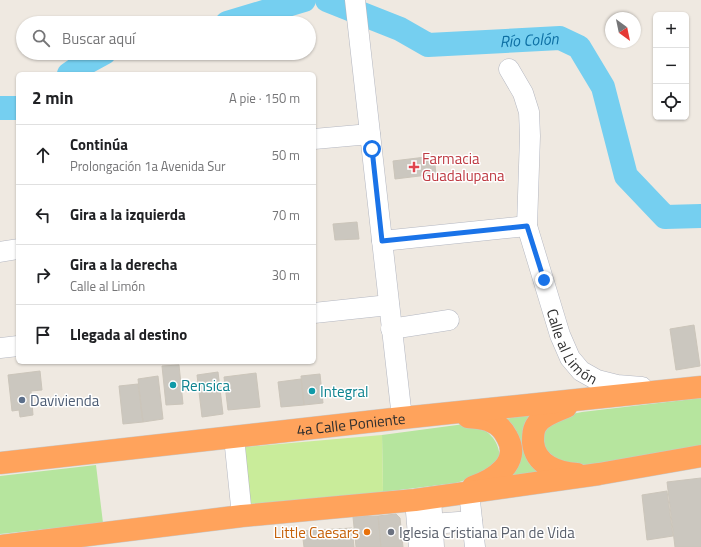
<!DOCTYPE html>
<html lang="es">
<head>
<meta charset="utf-8">
<style>
  :root { --surface:#fff; --page:#f2f2f2; --text:#202124; --muted:#757577; --line:#e0e0e0 }
  body { margin:0; font-family:"Titillium Web",sans-serif; background:var(--page); color:var(--text) }
  .controls { position:absolute; right:12px; top:12px; display:grid; overflow:hidden; border-radius:6px; box-shadow:0 1px 3px #0004 }
  .controls button { width:36px; height:36px; display:grid; place-items:center; padding:0; border:0; border-bottom:1px solid var(--line); background:var(--surface); color:var(--text); font:20px sans-serif }
  .compass { position:absolute; left:605px; top:12px; width:36px; height:36px; border-radius:50%; background:var(--surface); box-shadow:0 1px 3px #0004; rotate:147deg }
  .stop { position:absolute; width:12px; height:12px; margin:-9px; border:3px solid #1a73e8; border-radius:50%; background:#fff }
  .stop.end { background:#1a73e8; border-color:#fff; box-shadow:0 1px 4px #0008 }
  .list { margin:0; padding:0; list-style:none }
  h2 { display:flex; justify-content:space-between; align-items:center; height:52px; margin:0; padding:0 16px; font-size:17px }
  h2 small { font-size:13px; font-weight:400; color:var(--muted) }
  .list li { display:grid; grid-template-columns:26px 1fr auto; gap:12px; align-items:center; box-sizing:border-box; height:60px; padding:0 16px; border-top:1px solid var(--line) }
  .list b { display:block; font-size:15px; white-space:nowrap }
  .list p { margin:0; font-size:13px; white-space:nowrap; color:var(--muted) }
  .list em { font-size:13px; font-style:normal; color:var(--muted) }
  .icon { flex:none; width:22px; height:22px; fill:none; stroke:currentColor; stroke-width:2; stroke-linecap:round; stroke-linejoin:round }
  .map { position:relative; flex:none; width:701px; height:547px; overflow:hidden }
  .search { position:absolute; background:var(--surface); box-shadow:0 1px 3px #0004; left:16px; top:16px; width:300px; height:44px; display:flex; align-items:center; gap:10px; box-sizing:border-box; padding:0 14px; border-radius:22px; color:var(--muted); font-size:15px }
  .panel { position:absolute; background:var(--surface); box-shadow:0 1px 3px #0004; left:16px; top:72px; width:300px; height:292px; border-radius:6px }
  .map>svg:first-child { display:block }
  .green { fill:#b6e59e }
  .pitch { fill:#c9ec9a }
  .lines { fill:none; stroke-linecap:round; stroke-linejoin:round }
  .river { stroke:#75cff0; stroke-width:24 }
  .building { fill:#cbc7bf; stroke:#cbc5ba }
  .minor-casing { stroke:#b4b7c1; stroke-width:21 }
  .highway-casing { stroke:#c9c9c9; stroke-width:23 }
  .minor { stroke:#fff; stroke-width:20 }
  .highway { stroke:#ffa35c; stroke-width:22 }
  .route { stroke:#1a73e8; stroke-width:5 }
  .health-dot { fill:#e0444e; stroke:#fff; stroke-width:1.5 }
  .culture-dot { fill:#0f9aa8; stroke:#fff; stroke-width:1.5 }
  .service-dot { fill:#5c6f8a; stroke:#fff; stroke-width:1.5 }
  .food-dot { fill:#e8710a; stroke:#fff; stroke-width:1.5 }
  .worship-dot { fill:#6b7280; stroke:#fff; stroke-width:1.5 }
  .labels { text-anchor:middle; dominant-baseline:central; stroke-width:3; stroke-linejoin:round; paint-order:stroke }
  .health-label { font-size:15px; fill:#be3a42; stroke:#fff; text-anchor:start }
  .street-label { font-size:15px; fill:#2e2e2e; stroke:#fff }
  .culture-label { font-size:15px; fill:#0d838f; stroke:#fff; text-anchor:start }
  .service-label { font-size:15px; fill:#4e5e75; stroke:#fff; text-anchor:start }
  .food-label { font-size:15px; fill:#c56008; stroke:#fff; text-anchor:end }
  .worship-label { font-size:15px; fill:#5b616d; stroke:#fff; text-anchor:start }
  .water-label { font-size:16px; font-style:italic; fill:#0d6fa3; stroke:#fff }
</style>
</head>
<body>
<div class="map">
<svg width="701" height="547" viewBox="0 0 701 547">
  <rect width="100%" height="100%" fill="#efe9e1"/>
  <!-- green -->
  <path class="green" d="M 701,398 L 701,449 L 574,468 L 540,450 L 541,426 L 561,416 L 582,412 Z
    M 538,413 L 546,473 L 504,477 L 499,420 Z
    M 472,423 C 488,431 498,438 500,457 L 488,473 L 456,483 L 383,492 L 382,435 Z
    M 96,465 L 103,523 L 0,534 L 0,476 Z"/>
  <!-- pitch -->
  <path class="pitch" d="M 382,435 L 383,492 L 250,506 L 244,447 Z"/>
  <g class="lines">
    <!-- river -->
    <g class="river">
      <path id="s1" d="M 327,0 L 400,29 L 428,45 L 560,38 L 579,47 L 603,87 L 626,176 L 665,217 L 701,216"/>
      <path d="M 227,23 L 304,0"/>
      <path d="M 69,74 L 82,65 L 104,53"/>
      <path d="M 0,108 L 18,108"/>
    </g>
  </g>
  <!-- building -->
  <path class="building" d="M 434,156 L 436,174 L 395,179 L 393,161 Z
    M 357,222 L 359,239 L 335,240 L 333,224 Z
    M 694,325 L 700,366 L 676,370 L 670,329 Z
    M 179,365 L 183,404 L 166,405 L 162,366 Z
    M 40,371 L 42,390 L 31,391 L 33,415 L 20,417 L 19,410 L 12,411 L 8,375 Z
    M 218,372 L 223,414 L 202,417 L 197,375 Z
    M 256,373 L 260,407 L 228,410 L 224,377 Z
    M 320,374 L 323,403 L 304,405 L 301,376 Z
    M 158,376 L 163,419 L 143,422 L 138,379 Z
    M 301,379 L 304,405 L 281,407 L 278,382 Z
    M 138,384 L 143,422 L 123,424 L 119,386 Z
    M 701,478 L 701,547 L 675,547 L 667,482 Z
    M 667,491 L 673,536 L 647,540 L 642,495 Z
    M 396,514 L 400,518 L 403,547 L 381,547 L 378,516 Z
    M 378,516 L 381,547 L 356,547 L 353,517 Z
    M 352,528 L 354,547 L 304,547 L 302,531 Z"/>
  <g class="lines">
    <!-- minor casing -->
    <g class="minor-casing">
      <g id="minor">
        <path d="M 355,0 L 402,418"/>
        <path id="s2" d="M 509,69 L 523,93 L 529,112 L 530,136 L 527,226 L 560,335 L 570,358 L 581,371 L 597,380 L 617,385 L 642,387"/>
        <path d="M 314,139 L 370,134"/>
        <path d="M 382,241 L 527,226"/>
        <path d="M 0,252 L 18,249"/>
        <path d="M 314,313 L 389,305"/>
        <path d="M 391,329 L 449,320"/>
        <path d="M 0,348 L 18,346"/>
        <path d="M 234,437 L 242,516"/>
        <path d="M 469,492 L 475,547"/>
        <path d="M 431,497 L 434,547"/>
        <path d="M 415,500 L 419,547"/>
        <path d="M 432,524 L 472,521"/>
      </g>
    </g>
    <!-- highway casing -->
    <g class="highway-casing">
      <g id="highway">
        <path d="M 566,407 C 557,411 543,415 537,424 C 533,429 533,436 533,442 C 535,465 558,473 577,474"/>
        <path d="M 468,417 C 476,418 485,418 492,422 C 499,425 504,431 507,437 C 522,463 493,480 473,487"/>
        <path id="s3" d="M 0,463 L 402,418 L 701,387"/>
        <path d="M 0,546 L 242,516 L 415,500 L 599,474 L 701,456"/>
      </g>
    </g>
    <!-- minor -->
    <use href="#minor" class="minor"/>
    <!-- highway -->
    <use href="#highway" class="highway"/>
  </g>
  <g class="lines">
    <!-- route -->
    <path class="route" d="M 372,149 L 382,241 L 527,226 L 544,280"/>
  </g>
  <!-- markers -->
  <path class="health-dot" d="M412 161h4v4h4v4h-4v4h-4v-4h-4v-4h4z"/>
  <g class="culture-dot">
    <circle cx="173" cy="385" r="4"/>
    <circle cx="312" cy="391" r="4"/>
  </g>
  <circle class="service-dot" cx="22" cy="400" r="4"/>
  <circle class="food-dot" cx="367" cy="532" r="4"/>
  <circle class="worship-dot" cx="391" cy="532" r="4"/>
  <g class="labels">
    <!-- health labels -->
    <g class="health-label">
      <text x="422" y="158">Farmacia<tspan x="422" dy="17">Guadalupana</tspan></text>
    </g>
    <!-- street labels -->
    <g class="street-label">
      <text stroke="none"><textPath href="#s2" startOffset="292">Calle al Limón</textPath></text>
      <text stroke="none"><textPath href="#s3" startOffset="353">4a Calle Poniente</textPath></text>
    </g>
    <!-- culture labels -->
    <g class="culture-label">
      <text x="181" y="385">Rensica</text>
      <text x="320" y="391">Integral</text>
    </g>
    <!-- service labels -->
    <g class="service-label">
      <text x="30" y="400">Davivienda</text>
    </g>
    <!-- food labels -->
    <g class="food-label">
      <text x="359" y="532">Little Caesars</text>
    </g>
    <!-- worship labels -->
    <g class="worship-label">
      <text x="399" y="532">Iglesia Cristiana Pan de Vida</text>
    </g>
    <!-- water labels -->
    <g class="water-label">
      <text stroke="none"><textPath href="#s1" startOffset="212">Río Colón</textPath></text>
    </g>
  </g>
</svg>
<div class="controls">
<button>+</button>
<button>−</button>
<button><svg class="icon" aria-label="locate" viewBox="0 0 24 24"><circle cx="12" cy="12" r="6"/><path d="M12 2v4M12 18v4M2 12h4M18 12h4"/></svg></button>
</div>
<svg class="compass" viewBox="-18 -18 36 36"><path d="M0-13l5 13h-10z" fill="#e53935"/><path d="M0 13l5-13h-10z" fill="#757577"/></svg>
<div class="stop" style="left:372px;top:149px"></div>
<div class="stop end" style="left:544px;top:280px"></div>
<div class="search"><svg class="icon" aria-label="search" viewBox="0 0 24 24"><circle cx="10" cy="10" r="6"/><path d="M15 15l6 6"/></svg>Buscar aquí</div>
<section class="panel">
<h2>2 min<small>A pie · 150 m</small></h2>
<ul class="list">
<li><svg class="icon" aria-label="ahead" viewBox="0 0 24 24"><path d="M12 20V5M6 11l6-6 6 6"/></svg><div><b>Continúa</b><p>Prolongación 1a Avenida Sur</p></div><em>50 m</em></li>
<li><svg class="icon" aria-label="left" viewBox="0 0 24 24"><path d="M17 20v-9H6M10 6l-5 5 5 5"/></svg><div><b>Gira a la izquierda</b></div><em>70 m</em></li>
<li><svg class="icon" aria-label="right" viewBox="0 0 24 24"><path d="M7 20v-9h11M14 6l5 5-5 5"/></svg><div><b>Gira a la derecha</b><p>Calle al Limón</p></div><em>30 m</em></li>
<li><svg class="icon" aria-label="arrive" viewBox="0 0 24 24"><path d="M6 21V4h12l-3 4 3 4H6"/></svg><div><b>Llegada al destino</b></div></li>
</ul>
</section>
</div>
</body>
</html>
